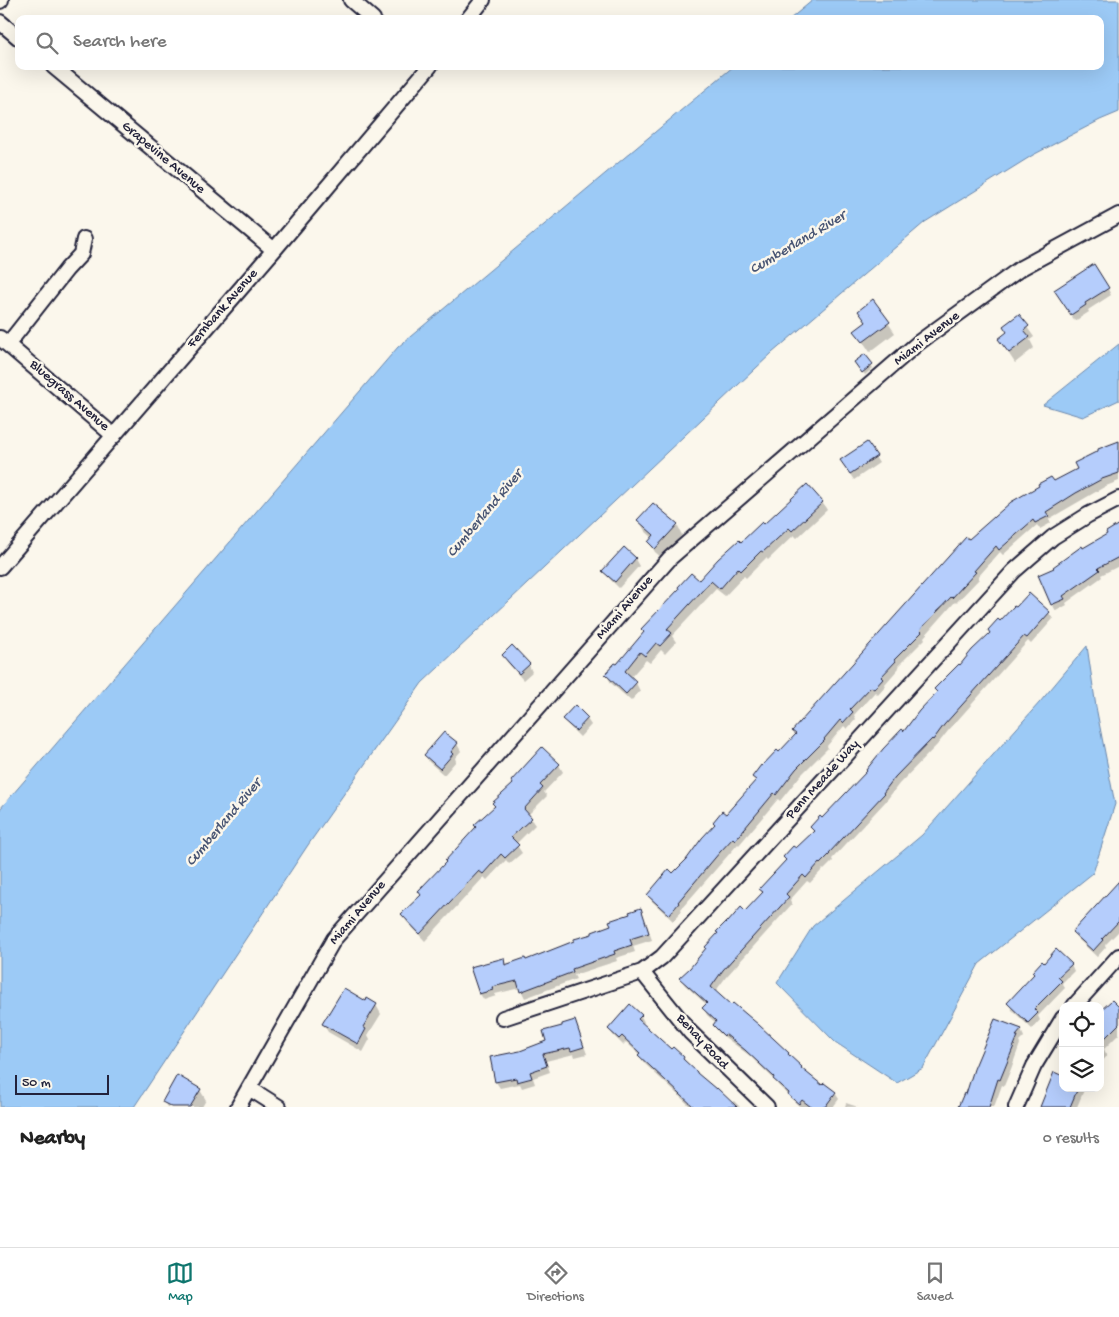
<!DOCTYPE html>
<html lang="en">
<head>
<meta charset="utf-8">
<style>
  :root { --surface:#fff; --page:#f6f6f6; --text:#222; --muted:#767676; --line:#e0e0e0; --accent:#0f766e }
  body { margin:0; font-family:"Gochi Hand",sans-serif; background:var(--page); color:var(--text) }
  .controls { position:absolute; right:15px; bottom:15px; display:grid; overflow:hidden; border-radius:10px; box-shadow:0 5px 20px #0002 }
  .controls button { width:45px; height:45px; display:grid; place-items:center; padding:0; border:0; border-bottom:1px solid var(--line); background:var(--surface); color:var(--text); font:25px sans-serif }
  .scale { position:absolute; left:15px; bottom:12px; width:94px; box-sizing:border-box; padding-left:5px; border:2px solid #22223b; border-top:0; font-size:14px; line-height:18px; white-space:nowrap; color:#22223b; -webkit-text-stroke:4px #fbf7ec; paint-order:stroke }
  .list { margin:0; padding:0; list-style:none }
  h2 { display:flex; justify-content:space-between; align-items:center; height:65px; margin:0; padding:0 20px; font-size:21px }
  h2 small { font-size:16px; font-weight:400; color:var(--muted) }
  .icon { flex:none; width:28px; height:28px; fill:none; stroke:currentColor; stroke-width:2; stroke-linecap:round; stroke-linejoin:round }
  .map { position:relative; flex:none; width:1119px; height:1107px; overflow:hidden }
  .search { position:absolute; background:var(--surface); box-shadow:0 5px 20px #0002; left:15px; right:15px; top:15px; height:55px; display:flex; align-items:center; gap:12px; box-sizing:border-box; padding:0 18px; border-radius:10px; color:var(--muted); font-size:19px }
  .sheet { height:140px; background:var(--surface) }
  nav { display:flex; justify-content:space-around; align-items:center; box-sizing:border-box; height:70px; border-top:1px solid var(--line); background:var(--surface); font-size:14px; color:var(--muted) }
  nav a { display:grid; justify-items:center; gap:2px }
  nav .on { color:var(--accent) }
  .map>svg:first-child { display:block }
  .water { fill:#9ccaf6; stroke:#6b87ab }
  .shadow { fill:#0003 }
  .building { fill:#b5cdfc; stroke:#22223b }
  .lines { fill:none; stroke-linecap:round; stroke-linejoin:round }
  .minor-casing { stroke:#22223b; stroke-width:18 }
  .minor { stroke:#fbf7ec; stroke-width:14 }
  .labels { text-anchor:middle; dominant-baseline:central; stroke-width:5; stroke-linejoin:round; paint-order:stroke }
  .street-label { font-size:14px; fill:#22223b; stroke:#fbf7ec }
  .water-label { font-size:15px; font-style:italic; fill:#475473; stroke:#fbf7ec }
</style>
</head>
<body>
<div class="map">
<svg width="1119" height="1107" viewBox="0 0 1119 1107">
  <rect width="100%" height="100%" fill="#fbf7ec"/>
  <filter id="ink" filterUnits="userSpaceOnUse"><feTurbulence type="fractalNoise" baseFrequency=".02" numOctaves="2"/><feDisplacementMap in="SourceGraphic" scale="10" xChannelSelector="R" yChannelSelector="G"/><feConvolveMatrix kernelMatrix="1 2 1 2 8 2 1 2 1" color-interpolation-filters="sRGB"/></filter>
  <g filter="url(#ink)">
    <!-- water -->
    <path class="water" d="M 813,0 L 1119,0 L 1119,112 L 1100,120 L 1033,155 L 925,222 L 772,353 L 422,683 L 308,845 L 134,1107 L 0,1107 L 0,809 L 398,347 L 734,66 L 1100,66 L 1100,19 L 790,19 Z
      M 1119,344 L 1119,400 L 1083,417 L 1043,405 Z
      M 1087,646 L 1096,707 L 1115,804 L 1093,873 L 979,964 L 923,1068 L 897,1083 L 835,1042 L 777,983 L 813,926 L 922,835 L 1040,702 Z"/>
    <!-- shadow -->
    <path class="shadow" d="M 1108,289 L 1111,295 L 1088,310 L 1089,312 L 1075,321 L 1059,297 Z
      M 873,301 L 895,333 L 870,352 L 856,331 L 866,323 L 859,311 Z
      M 1019,316 L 1034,337 L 1030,340 L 1034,348 L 1015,363 L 999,339 L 1008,333 Z
      M 864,356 L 873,368 L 865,375 L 858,365 Z
      M 1119,442 L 1119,481 L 1106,486 L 1049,519 L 1051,523 L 1040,529 L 1037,525 L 1003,555 L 1000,552 L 978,577 L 979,579 L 956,603 L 955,602 L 924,637 L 925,639 L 898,666 L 899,668 L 885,684 L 886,686 L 878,695 L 875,692 L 854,715 L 856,719 L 847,729 L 844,726 L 827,746 L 828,748 L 800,776 L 780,801 L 778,799 L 739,845 L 738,844 L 681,909 L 682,911 L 673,921 L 652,901 L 648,895 L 674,875 L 756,782 L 753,777 L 797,736 L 794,731 L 969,541 L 1053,483 L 1079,469 Z
      M 867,444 L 879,463 L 854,480 L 845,467 Z
      M 822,502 L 827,510 L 797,538 L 794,535 L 768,560 L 766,558 L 746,578 L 744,576 L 725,596 L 716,589 L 672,636 L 676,642 L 665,654 L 661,650 L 650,663 L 646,660 L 630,678 L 636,683 L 640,691 L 631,701 L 611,683 L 606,674 L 699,582 L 740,543 L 764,526 Z
      M 639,520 L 677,525 L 682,535 L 662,558 L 655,552 L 649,542 L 653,538 L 645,531 Z
      M 1119,527 L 1119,566 L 1101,575 L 1102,577 L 1066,603 L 1067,605 L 1056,611 L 1052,604 L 1055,569 Z
      M 624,549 L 635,559 L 639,566 L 619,588 L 608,577 L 604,571 Z
      M 1049,613 L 1053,619 L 1031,644 L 1028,641 L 948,731 L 937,745 L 899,784 L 886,801 L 832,859 L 833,861 L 824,870 L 823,869 L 810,883 L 807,881 L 790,900 L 792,904 L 726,977 L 715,992 L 788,1054 L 803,1071 L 823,1087 L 835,1093 L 839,1099 L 833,1107 L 800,1107 L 778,1085 L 775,1080 L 750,1056 L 718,1032 L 714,1025 L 716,1023 L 707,1015 L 704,1009 L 707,1005 L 685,985 L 681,979 L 691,969 L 728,923 L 745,912 L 763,894 L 760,889 L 796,850 L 814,832 L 811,827 L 822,820 L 904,733 L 1000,622 Z
      M 503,655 L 529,665 L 532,672 L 523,680 L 507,662 Z
      M 575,707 L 587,719 L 591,725 L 580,737 L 568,725 L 564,719 Z
      M 444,733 L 457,744 L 461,751 L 455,758 L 456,761 L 444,775 L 429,762 L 426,756 Z
      M 542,749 L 559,765 L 563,772 L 544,792 L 547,796 L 528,815 L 535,825 L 516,844 L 522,853 L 509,864 L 506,860 L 487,880 L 484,877 L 425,941 L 407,922 L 403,914 L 422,896 L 448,862 L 496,807 Z
      M 1119,883 L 1119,931 L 1105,945 L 1106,947 L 1097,957 L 1077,938 L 1073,932 Z
      M 641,909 L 652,940 L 633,946 L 635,952 L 616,958 L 617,961 L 574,975 L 576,979 L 525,998 L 520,988 L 495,994 L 496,996 L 484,1000 L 480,994 L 471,968 L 503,959 L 507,966 L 526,961 L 594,935 Z
      M 1071,964 L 1074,971 L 1062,983 L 1065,988 L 1038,1016 L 1040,1020 L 1032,1029 L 1012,1010 L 1009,1004 Z
      M 366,1003 L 376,1005 L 381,1014 L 368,1035 L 370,1039 L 363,1052 L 328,1032 L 323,1024 Z
      M 1119,1009 L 1119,1034 L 1104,1049 L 1107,1056 L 1100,1064 L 1100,1013 Z
      M 641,1016 L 644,1022 L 642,1025 L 671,1050 L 683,1058 L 696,1073 L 731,1103 L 734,1101 L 740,1107 L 691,1107 L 643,1062 L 640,1055 L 626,1042 L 623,1045 L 613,1035 L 609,1029 Z
      M 575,1021 L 587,1054 L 575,1057 L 574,1054 L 546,1061 L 550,1072 L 533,1078 L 535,1084 L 522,1088 L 520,1084 L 500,1088 L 496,1082 L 491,1058 L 520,1052 L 548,1042 Z
      M 1021,1030 L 1024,1037 L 1019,1042 L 1020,1044 L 1011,1069 L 1004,1086 L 1002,1085 L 994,1107 L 960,1107 L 967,1096 L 975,1069 Z
      M 1063,1088 L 1083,1088 L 1084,1090 L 1077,1107 L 1041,1107 Z
      M 200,1090 L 206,1100 L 202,1107 L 167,1107 L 164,1102 Z
      M 846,1103 L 858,1107 L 845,1107 Z"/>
    <!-- building -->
    <path class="building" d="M 1094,264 L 1109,288 L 1085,303 L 1086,305 L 1071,315 L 1054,290 Z
      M 873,299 L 890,322 L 863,342 L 854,331 L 866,322 L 858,311 Z
      M 1019,314 L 1029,326 L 1024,330 L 1030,337 L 1009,353 L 998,339 L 1007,332 L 1003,326 Z
      M 865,354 L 873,364 L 862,373 L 854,362 Z
      M 1119,441 L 1119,473 L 1102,479 L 1076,493 L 1046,512 L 1049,516 L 1035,523 L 1033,520 L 999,550 L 996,546 L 974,571 L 976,572 L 952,598 L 951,597 L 920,630 L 922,632 L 894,660 L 896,661 L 881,677 L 883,679 L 874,689 L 871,687 L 850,709 L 853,712 L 843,723 L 840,720 L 824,739 L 825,740 L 796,769 L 776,795 L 774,793 L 735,840 L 733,838 L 720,852 L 678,902 L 679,903 L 669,915 L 647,895 L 669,869 L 673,873 L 686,860 L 702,838 L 715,824 L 713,822 L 722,811 L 726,814 L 756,780 L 752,777 L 761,765 L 762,766 L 777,750 L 779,752 L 796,734 L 792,731 L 966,537 L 969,539 L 1011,502 L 1039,486 L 1038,484 L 1051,477 L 1054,481 L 1077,469 L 1074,463 L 1098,451 L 1098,449 Z
      M 867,442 L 877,456 L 850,474 L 840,460 Z
      M 807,484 L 823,502 L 792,531 L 789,528 L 763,552 L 761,551 L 741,571 L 738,568 L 720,589 L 711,581 L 667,629 L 672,633 L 660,646 L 656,643 L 645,656 L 640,652 L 625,671 L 637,682 L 626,694 L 605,674 L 615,663 L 617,664 L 644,632 L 641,629 L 679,589 L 678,587 L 691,573 L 699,580 L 718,559 L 739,540 L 741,542 L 762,522 L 764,524 Z
      M 653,503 L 678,524 L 655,549 L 648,542 L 654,535 L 637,520 Z
      M 1119,524 L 1119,557 L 1098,568 L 1100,570 L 1063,596 L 1065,599 L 1051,605 L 1038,575 L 1054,568 L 1053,567 L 1082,546 L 1083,548 L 1107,534 L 1106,532 Z
      M 624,547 L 636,558 L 615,582 L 602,571 Z
      M 1029,593 L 1050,612 L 1027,638 L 1024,636 L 944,725 L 933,740 L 932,739 L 895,777 L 883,793 L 884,794 L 829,853 L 830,854 L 820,864 L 819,863 L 806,878 L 803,875 L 786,894 L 789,897 L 723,970 L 711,987 L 731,1005 L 733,1003 L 759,1025 L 789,1053 L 788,1054 L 802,1067 L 801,1068 L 822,1085 L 824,1083 L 836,1092 L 825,1107 L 811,1107 L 802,1100 L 799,1104 L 788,1095 L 789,1093 L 773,1079 L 774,1077 L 745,1050 L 725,1034 L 724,1036 L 713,1025 L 716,1021 L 702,1008 L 707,1003 L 679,978 L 690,968 L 706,948 L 705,947 L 718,933 L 716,932 L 727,921 L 728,922 L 741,907 L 745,911 L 763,892 L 759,889 L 786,860 L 783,857 L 793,846 L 796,848 L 814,831 L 810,827 L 820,816 L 822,818 L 867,771 L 866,770 L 883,749 L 902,729 L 904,731 L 919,711 L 937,692 L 934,689 L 959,664 L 960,665 L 972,650 L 990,633 L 988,630 L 998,619 L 1000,621 L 1014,606 L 1016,607 Z
      M 512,645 L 530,664 L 519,674 L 502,655 Z
      M 575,705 L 588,718 L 576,731 L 562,719 Z
      M 444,732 L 458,743 L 451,752 L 453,754 L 440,769 L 424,755 Z
      M 542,747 L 560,764 L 540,785 L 543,788 L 524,809 L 532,818 L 511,837 L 519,845 L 505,858 L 501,854 L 483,874 L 479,871 L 420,934 L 401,914 L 421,895 L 418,891 L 446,862 L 445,861 L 476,827 L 474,825 L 495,806 L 492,803 L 513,784 L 511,781 Z
      M 1119,881 L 1119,921 L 1102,939 L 1103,940 L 1093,951 L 1072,932 Z
      M 641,908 L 649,933 L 630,939 L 632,945 L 614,951 L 615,954 L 572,969 L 573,972 L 520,992 L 517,981 L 492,987 L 493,990 L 479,994 L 470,967 L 504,958 L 505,965 L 525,958 L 526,960 L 574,941 L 574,939 L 592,934 L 592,932 L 611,925 L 609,921 L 630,914 L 629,912 Z
      M 1056,949 L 1072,964 L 1058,977 L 1062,981 L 1034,1009 L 1038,1013 L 1028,1023 L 1007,1003 L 1034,974 L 1032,972 L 1042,961 L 1044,963 Z
      M 344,988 L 366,1001 L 367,998 L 377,1004 L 363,1027 L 366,1029 L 358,1044 L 322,1024 Z
      M 1112,1000 L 1119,1007 L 1119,1024 L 1100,1043 L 1100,1011 Z
      M 630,1004 L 642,1015 L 638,1019 L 671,1049 L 673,1047 L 684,1057 L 683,1059 L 697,1072 L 697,1073 L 716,1089 L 717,1088 L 737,1107 L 694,1107 L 638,1055 L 640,1053 L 622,1036 L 619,1039 L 608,1029 Z
      M 995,1019 L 1022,1029 L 1016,1036 L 1018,1036 L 1000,1080 L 998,1079 L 989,1107 L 958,1107 L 964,1093 L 966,1094 L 974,1069 Z
      M 575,1020 L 584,1047 L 571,1051 L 570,1048 L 543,1054 L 547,1066 L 530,1072 L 532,1078 L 517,1082 L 516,1078 L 495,1082 L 490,1057 L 520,1051 L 546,1041 L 543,1031 L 562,1026 L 562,1024 Z
      M 1054,1072 L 1063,1076 L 1063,1088 L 1078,1088 L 1070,1107 L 1040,1107 Z
      M 177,1075 L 201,1089 L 190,1107 L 172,1107 L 162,1102 Z"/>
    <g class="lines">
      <!-- minor casing -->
      <g class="minor-casing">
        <path id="minor" d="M 351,0 L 373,19
          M 0,1 L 1,0
          M 468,19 L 483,0
          M 0,22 L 19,38
          M 53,66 L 274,250
          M 0,338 L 114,436
          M 8,344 L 67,269 L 81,254 L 84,239
          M 0,567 L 274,250 L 430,66
          M 642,972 L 690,1032 L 767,1107
          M 1074,1006 L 1119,956
          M 503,1018 L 642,972 L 662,957 L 1014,571 L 1053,537 L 1088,515 L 1119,499
          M 249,1088 L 279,1107
          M 238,1107 L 334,939 L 670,558 L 918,343 L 1021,268 L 1119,215
          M 1016,1107 L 1034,1066 L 1063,1018"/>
      </g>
      <!-- minor -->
      <use href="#minor" class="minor"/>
    </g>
  </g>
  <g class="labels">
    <!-- street labels -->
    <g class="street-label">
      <text transform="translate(163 158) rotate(40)">Grapevine Avenue</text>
      <text transform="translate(223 309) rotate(-49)">Fernbank Avenue</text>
      <text transform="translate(927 339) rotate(-38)">Miami Avenue</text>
      <text transform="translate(69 396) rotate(41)">Bluegrass Avenue</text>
      <text transform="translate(625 608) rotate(-49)">Miami Avenue</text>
      <text transform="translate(823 780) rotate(-48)">Penn Meade Way</text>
      <text transform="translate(358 913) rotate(-50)">Miami Avenue</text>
      <text transform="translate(702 1042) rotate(47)">Benay Road</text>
    </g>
    <!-- water labels -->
    <g class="water-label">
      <text transform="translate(798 243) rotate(-31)">Cumberland River</text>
      <text transform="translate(485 514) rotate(-50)">Cumberland River</text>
      <text transform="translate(224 823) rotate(-50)">Cumberland River</text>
    </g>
  </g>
</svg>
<div class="controls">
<button><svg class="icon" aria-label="locate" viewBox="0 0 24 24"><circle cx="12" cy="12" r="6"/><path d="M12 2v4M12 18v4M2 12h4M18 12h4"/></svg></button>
<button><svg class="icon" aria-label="layers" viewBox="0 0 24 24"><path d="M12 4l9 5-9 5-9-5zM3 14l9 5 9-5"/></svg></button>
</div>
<div class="scale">50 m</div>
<div class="search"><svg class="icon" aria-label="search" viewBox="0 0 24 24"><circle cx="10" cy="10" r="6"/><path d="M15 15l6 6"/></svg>Search here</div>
</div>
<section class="sheet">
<h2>Nearby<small>0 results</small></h2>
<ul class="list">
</ul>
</section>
<nav>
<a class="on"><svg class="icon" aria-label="map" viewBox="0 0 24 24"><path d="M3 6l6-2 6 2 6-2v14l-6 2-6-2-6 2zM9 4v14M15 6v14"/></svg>Map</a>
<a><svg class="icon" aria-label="directions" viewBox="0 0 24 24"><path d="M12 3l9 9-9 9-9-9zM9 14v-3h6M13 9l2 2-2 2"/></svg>Directions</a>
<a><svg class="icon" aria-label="saved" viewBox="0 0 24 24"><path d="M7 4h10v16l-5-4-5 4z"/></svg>Saved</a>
</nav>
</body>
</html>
